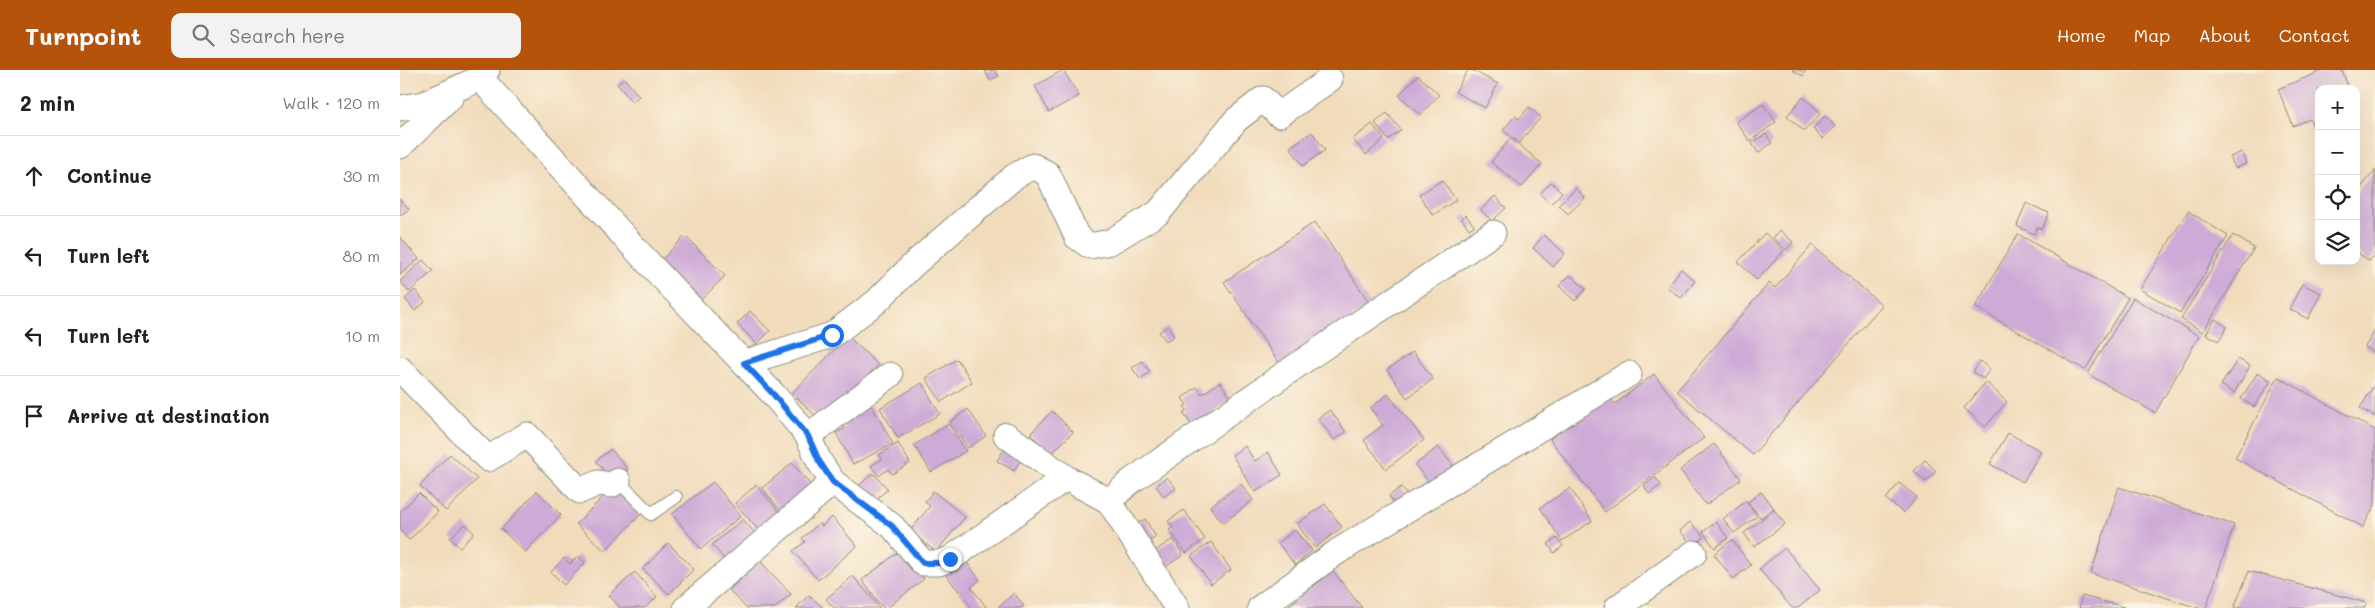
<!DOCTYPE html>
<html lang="en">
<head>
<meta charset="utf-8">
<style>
  :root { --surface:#fff; --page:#f2f2f2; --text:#202124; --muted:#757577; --line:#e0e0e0; --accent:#b45309 }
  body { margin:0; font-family:Mali,sans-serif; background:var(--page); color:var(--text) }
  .controls { position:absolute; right:15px; top:15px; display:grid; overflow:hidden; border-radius:10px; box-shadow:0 5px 20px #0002 }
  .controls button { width:45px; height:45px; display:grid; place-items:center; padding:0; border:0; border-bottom:1px solid var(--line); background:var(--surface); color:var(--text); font:25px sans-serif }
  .stop { position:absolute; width:15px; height:15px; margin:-11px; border:4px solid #1a73e8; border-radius:50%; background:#fff }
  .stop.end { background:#1a73e8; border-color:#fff; box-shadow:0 1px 5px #0008 }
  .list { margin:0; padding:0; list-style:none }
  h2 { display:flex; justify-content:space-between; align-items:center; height:65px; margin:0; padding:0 20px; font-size:21px }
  h2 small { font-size:16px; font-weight:400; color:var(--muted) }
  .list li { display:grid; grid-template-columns:32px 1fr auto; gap:15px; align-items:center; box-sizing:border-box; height:80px; padding:0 20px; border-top:1px solid var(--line) }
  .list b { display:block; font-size:19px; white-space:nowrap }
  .list em { font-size:16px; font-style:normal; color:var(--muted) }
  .icon { flex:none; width:28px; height:28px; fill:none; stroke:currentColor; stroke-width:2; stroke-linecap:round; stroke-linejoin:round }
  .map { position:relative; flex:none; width:1975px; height:538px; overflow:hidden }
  header { display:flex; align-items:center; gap:30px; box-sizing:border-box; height:70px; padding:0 25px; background:var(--accent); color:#fff }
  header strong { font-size:24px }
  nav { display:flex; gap:28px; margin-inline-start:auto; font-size:18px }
  .search { width:350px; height:45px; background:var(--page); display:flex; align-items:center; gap:12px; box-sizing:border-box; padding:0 18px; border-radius:10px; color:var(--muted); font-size:19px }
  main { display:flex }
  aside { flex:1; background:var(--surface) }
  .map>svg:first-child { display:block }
  .building { fill:#ceaad7 }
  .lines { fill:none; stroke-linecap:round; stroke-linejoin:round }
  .lane-casing { stroke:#888c78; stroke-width:14 }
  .street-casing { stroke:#888c78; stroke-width:27 }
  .lane { stroke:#fff; stroke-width:12 }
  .street { stroke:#fff; stroke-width:25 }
  .route { stroke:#1a73e8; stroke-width:6 }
</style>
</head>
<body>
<header>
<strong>Turnpoint</strong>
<div class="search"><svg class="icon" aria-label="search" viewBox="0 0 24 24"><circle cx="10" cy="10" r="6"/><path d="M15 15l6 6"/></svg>Search here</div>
<nav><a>Home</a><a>Map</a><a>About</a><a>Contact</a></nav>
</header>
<main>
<aside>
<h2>2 min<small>Walk · 120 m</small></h2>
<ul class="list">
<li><svg class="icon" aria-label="ahead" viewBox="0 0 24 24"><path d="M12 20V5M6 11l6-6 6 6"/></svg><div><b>Continue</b></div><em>30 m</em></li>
<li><svg class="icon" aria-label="left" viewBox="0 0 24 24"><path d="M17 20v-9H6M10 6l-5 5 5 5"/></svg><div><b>Turn left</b></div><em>80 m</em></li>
<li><svg class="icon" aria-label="left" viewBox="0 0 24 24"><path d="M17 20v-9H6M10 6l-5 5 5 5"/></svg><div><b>Turn left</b></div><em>10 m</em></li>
<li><svg class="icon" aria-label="arrive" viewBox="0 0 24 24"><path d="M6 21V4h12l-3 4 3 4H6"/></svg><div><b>Arrive at destination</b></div></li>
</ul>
</aside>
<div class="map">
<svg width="1975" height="538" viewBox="0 0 1975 538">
  <rect width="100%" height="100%" fill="#fcf5e5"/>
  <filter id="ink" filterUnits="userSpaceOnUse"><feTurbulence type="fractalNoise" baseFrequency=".02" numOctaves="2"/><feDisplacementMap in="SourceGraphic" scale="10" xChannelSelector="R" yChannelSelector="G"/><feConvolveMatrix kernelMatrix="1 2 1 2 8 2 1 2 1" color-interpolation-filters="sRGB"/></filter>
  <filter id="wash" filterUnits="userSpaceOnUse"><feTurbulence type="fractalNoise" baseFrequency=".0096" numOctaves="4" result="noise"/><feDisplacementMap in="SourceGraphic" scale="20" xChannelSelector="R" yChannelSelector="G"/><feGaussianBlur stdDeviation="1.12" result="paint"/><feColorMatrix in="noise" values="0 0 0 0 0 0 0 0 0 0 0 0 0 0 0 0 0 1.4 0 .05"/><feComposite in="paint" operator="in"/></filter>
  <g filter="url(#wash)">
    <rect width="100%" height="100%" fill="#f1dbbb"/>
    <g id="blocks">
      <!-- building -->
      <path class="building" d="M 595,0 L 599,6 L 590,10 L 585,1 Z
        M 663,0 L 679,26 L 649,42 L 635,16 Z
        M 1068,0 L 1072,0 L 1098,14 L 1085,38 L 1055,22 Z
        M 1392,0 L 1406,0 L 1403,6 Z
        M 1924,0 L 1942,0 L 1949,19 L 1919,19 L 1919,55 L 1913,57 L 1910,49 L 1893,56 L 1878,19 Z
        M 1018,5 L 1039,25 L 1020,45 L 999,25 Z
        M 224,8 L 239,26 L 232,32 L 217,14 Z
        M 1403,27 L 1421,43 L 1404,61 L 1387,46 Z
        M 1363,34 L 1376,52 L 1350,71 L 1336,52 Z
        M 1129,37 L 1141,47 L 1119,73 L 1103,60 L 1115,46 L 1119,49 Z
        M 987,43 L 1001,60 L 988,70 L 975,53 Z
        M 1425,46 L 1435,56 L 1423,69 L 1413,59 Z
        M 972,54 L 984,69 L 966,85 L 953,69 Z
        M 912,62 L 925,80 L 903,96 L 890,77 Z
        M 1366,64 L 1372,73 L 1358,83 L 1352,73 Z
        M 1111,68 L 1142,94 L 1122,117 L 1091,92 Z
        M 1842,82 L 1846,94 L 1835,98 L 1830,87 Z
        M 1975,100 L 1975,183 L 1969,191 L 1956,181 L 1956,124 Z
        M 1042,110 L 1056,130 L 1033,145 L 1019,125 Z
        M 1151,112 L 1162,122 L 1151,134 L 1140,124 Z
        M 1176,118 L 1185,128 L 1168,144 L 1159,135 Z
        M 1095,126 L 1106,138 L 1092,151 L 1081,140 Z
        M 0,129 L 9,139 L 0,146 Z
        M 1626,133 L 1649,143 L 1642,159 L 1637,157 L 1634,164 L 1617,156 Z
        M 1788,141 L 1828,166 L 1780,243 L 1740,219 Z
        M 1066,145 L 1074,156 L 1069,159 L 1061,148 Z
        M 915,152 L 971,235 L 881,296 L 824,212 Z
        M 1380,160 L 1393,172 L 1386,180 L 1373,168 Z
        M 1365,163 L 1384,181 L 1357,210 L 1338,192 Z
        M 1618,164 L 1728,228 L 1685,300 L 1575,237 Z
        M 1144,165 L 1165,184 L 1153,197 L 1133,178 Z
        M 1833,165 L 1854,178 L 1803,262 L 1781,249 Z
        M 285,166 L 325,206 L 297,234 L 257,194 Z
        M 0,167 L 19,189 L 0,205 Z
        M 1412,175 L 1482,235 L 1353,385 L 1277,321 L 1369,213 L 1375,218 Z
        M 23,190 L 33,201 L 9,222 L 0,211 Z
        M 1281,199 L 1295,211 L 1281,228 L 1267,217 Z
        M 1170,205 L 1186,219 L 1175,231 L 1159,216 Z
        M 1902,214 L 1921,223 L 1908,249 L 1889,239 Z
        M 15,220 L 25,232 L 15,241 L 5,229 Z
        M 1733,228 L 1799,266 L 1755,343 L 1688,304 Z
        M 350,241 L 370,261 L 357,274 L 337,254 Z
        M 1815,249 L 1827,257 L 1819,271 L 1806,264 Z
        M 768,256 L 774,266 L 766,271 L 759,262 Z
        M 1975,260 L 1975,283 L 1965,277 Z
        M 448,266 L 478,295 L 422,352 L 392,323 Z
        M 1013,282 L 1033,309 L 1007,328 L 987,300 Z
        M 557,289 L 572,312 L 541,332 L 526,308 Z
        M 1838,289 L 1850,296 L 1834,323 L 1821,315 Z
        M 742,291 L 750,302 L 740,309 L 732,298 Z
        M 1580,291 L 1590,299 L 1583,309 L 1573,302 Z
        M 1858,302 L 1871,311 L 1854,337 L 1841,329 Z
        M 1254,304 L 1304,368 L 1205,442 L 1150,369 L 1208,325 L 1215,334 Z
        M 1878,307 L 1975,360 L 1975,435 L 1963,457 L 1835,388 Z
        M 820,312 L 831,328 L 798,357 L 794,352 L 791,354 L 783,343 L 787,340 L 784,337 L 787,335 L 782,328 L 797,317 L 802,324 Z
        M 1586,312 L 1607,332 L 1585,357 L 1564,338 Z
        M 522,313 L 540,344 L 498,368 L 480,338 Z
        M 1975,314 L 1975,347 L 1960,338 Z
        M 988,324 L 1024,370 L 986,399 L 964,370 L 983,355 L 970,338 Z
        M 472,336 L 493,374 L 453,394 L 436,363 L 445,358 L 442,352 Z
        M 568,339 L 586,366 L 568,378 L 550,352 Z
        M 930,340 L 946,362 L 934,370 L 918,348 Z
        M 652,341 L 673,362 L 651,384 L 630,364 Z
        M 549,354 L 566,381 L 531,402 L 514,375 Z
        M 1608,363 L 1641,381 L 1623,412 L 1590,394 Z
        M 498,373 L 510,393 L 492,404 L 488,399 L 479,406 L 471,396 L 482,389 L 479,385 Z
        M 1314,374 L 1341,409 L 1306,435 L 1280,400 Z
        M 606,376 L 623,386 L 614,401 L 597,391 Z
        M 845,376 L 855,391 L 868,382 L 882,405 L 855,422 L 832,385 Z
        M 1038,377 L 1055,398 L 1032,416 L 1015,395 Z
        M 211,379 L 228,400 L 213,412 L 196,391 Z
        M 50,384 L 77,409 L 46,441 L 20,416 Z
        M 1525,390 L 1536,401 L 1526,412 L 1514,401 Z
        M 392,393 L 413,418 L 382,442 L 362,418 Z
        M 473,403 L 488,419 L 468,436 L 454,420 Z
        M 767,407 L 776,418 L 764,427 L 756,416 Z
        M 1255,407 L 1261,415 L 1249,424 L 1244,416 Z
        M 313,412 L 341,446 L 301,479 L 272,444 Z
        M 1499,413 L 1517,427 L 1504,443 L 1486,429 Z
        M 841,414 L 853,430 L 823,453 L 810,436 Z
        M 356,415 L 382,445 L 361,463 L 335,433 Z
        M 214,416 L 242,443 L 205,481 L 176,454 Z
        M 1001,417 L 1010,429 L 998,438 L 989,426 Z
        M 1719,417 L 1834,455 L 1806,538 L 1798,538 L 1691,503 Z
        M 1170,418 L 1192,451 L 1162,471 L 1140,438 Z
        M 137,421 L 161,445 L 125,482 L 101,459 Z
        M 533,421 L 565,447 L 536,482 L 510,461 L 530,436 L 525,432 Z
        M 1361,422 L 1374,438 L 1361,448 L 1348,432 Z
        M 19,423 L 38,442 L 9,470 L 0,460 L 0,442 Z
        M 1346,431 L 1357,446 L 1334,463 L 1323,449 Z
        M 925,434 L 942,457 L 915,478 L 897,454 Z
        M 784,440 L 805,469 L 786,483 L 769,460 L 773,457 L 768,451 Z
        M 1374,440 L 1385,454 L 1354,477 L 1344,463 Z
        M 432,447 L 457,476 L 418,510 L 393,481 L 405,472 L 402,468 L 420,453 L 422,456 Z
        M 343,449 L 357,466 L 327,492 L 312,475 Z
        M 745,449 L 756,467 L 745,474 L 734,456 Z
        M 1290,452 L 1304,467 L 1293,476 L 1280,461 Z
        M 1316,452 L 1328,468 L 1315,478 L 1303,462 Z
        M 65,454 L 74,463 L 60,478 L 50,468 Z
        M 895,460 L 912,481 L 895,495 L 878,473 Z
        M 1157,468 L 1163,476 L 1154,483 L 1148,474 Z
        M 773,469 L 783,485 L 760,501 L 749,485 Z
        M 1332,470 L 1351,495 L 1333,509 L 1314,484 Z
        M 811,472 L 831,500 L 811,514 L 791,486 Z
        M 268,473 L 294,499 L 269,524 L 243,499 Z
        M 1385,478 L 1420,520 L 1398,538 L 1392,538 L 1359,499 Z
        M 501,480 L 524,509 L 487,538 L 483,538 L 462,510 Z
        M 178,486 L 185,493 L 164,515 L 151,502 L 164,488 L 170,494 Z
        M 565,490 L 580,510 L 571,517 L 587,538 L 572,538 L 546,505 Z
        M 360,491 L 391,524 L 375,538 L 346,538 L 329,520 Z
        M 933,501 L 962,538 L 886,538 Z
        M 1849,501 L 1967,533 L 1964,538 L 1834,538 Z
        M 235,502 L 257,527 L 245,538 L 220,538 L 209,525 Z
        M 453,506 L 480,538 L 434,538 L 426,529 Z
        M 614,523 L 624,536 L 621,538 L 600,538 L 599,536 Z
        M 409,525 L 423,538 L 396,538 Z
        M 1682,526 L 1724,537 L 1724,538 L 1679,538 Z"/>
    </g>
  </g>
  <g filter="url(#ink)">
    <use href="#blocks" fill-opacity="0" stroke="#888c78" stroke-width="1"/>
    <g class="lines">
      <!-- lane casing -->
      <g class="lane-casing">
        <path id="lane" d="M 218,411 L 251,444 L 276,427"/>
      </g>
      <!-- street casing -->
      <g class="street-casing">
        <path id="street" d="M 87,0 L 80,8 L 241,185 L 374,325 L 408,366 L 419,391 L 433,412 L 492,456 L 523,493 L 539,493 L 550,489 L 666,408
          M 0,38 L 24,34 L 80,8
          M 0,76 L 50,28
          M 344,293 L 432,265 L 476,232 L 514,194 L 615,106 L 633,96 L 648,104 L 677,167 L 690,176 L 710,172 L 758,143 L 836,50 L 863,29 L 879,45 L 930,9
          M 0,299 L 88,389 L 127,365 L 180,421 L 198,413 L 211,415 L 218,411
          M 606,365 L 666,408 L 709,431 L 777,538
          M 408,366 L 490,305
          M 709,431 L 730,412 L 909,287 L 1093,163
          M 286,538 L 433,412
          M 860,538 L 937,482 L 1229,304
          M 1217,538 L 1294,483"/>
      </g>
      <!-- lane -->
      <use href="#lane" class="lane"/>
      <!-- street -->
      <use href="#street" class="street"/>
    </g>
  </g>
  <g class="lines" filter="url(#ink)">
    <!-- route -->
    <path class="route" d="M 432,265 L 344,293 L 374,325 L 408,366 L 419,391 L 433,412 L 492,456 L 523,493 L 539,493 L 550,489"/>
  </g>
</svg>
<div class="controls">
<button>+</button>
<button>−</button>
<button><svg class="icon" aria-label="locate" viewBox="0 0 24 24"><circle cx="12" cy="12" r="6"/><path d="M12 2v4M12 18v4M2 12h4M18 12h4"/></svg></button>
<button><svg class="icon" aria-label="layers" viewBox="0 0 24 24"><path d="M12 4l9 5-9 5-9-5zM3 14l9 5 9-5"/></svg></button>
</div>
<div class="stop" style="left:432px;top:265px"></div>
<div class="stop end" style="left:550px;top:489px"></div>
</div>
</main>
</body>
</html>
